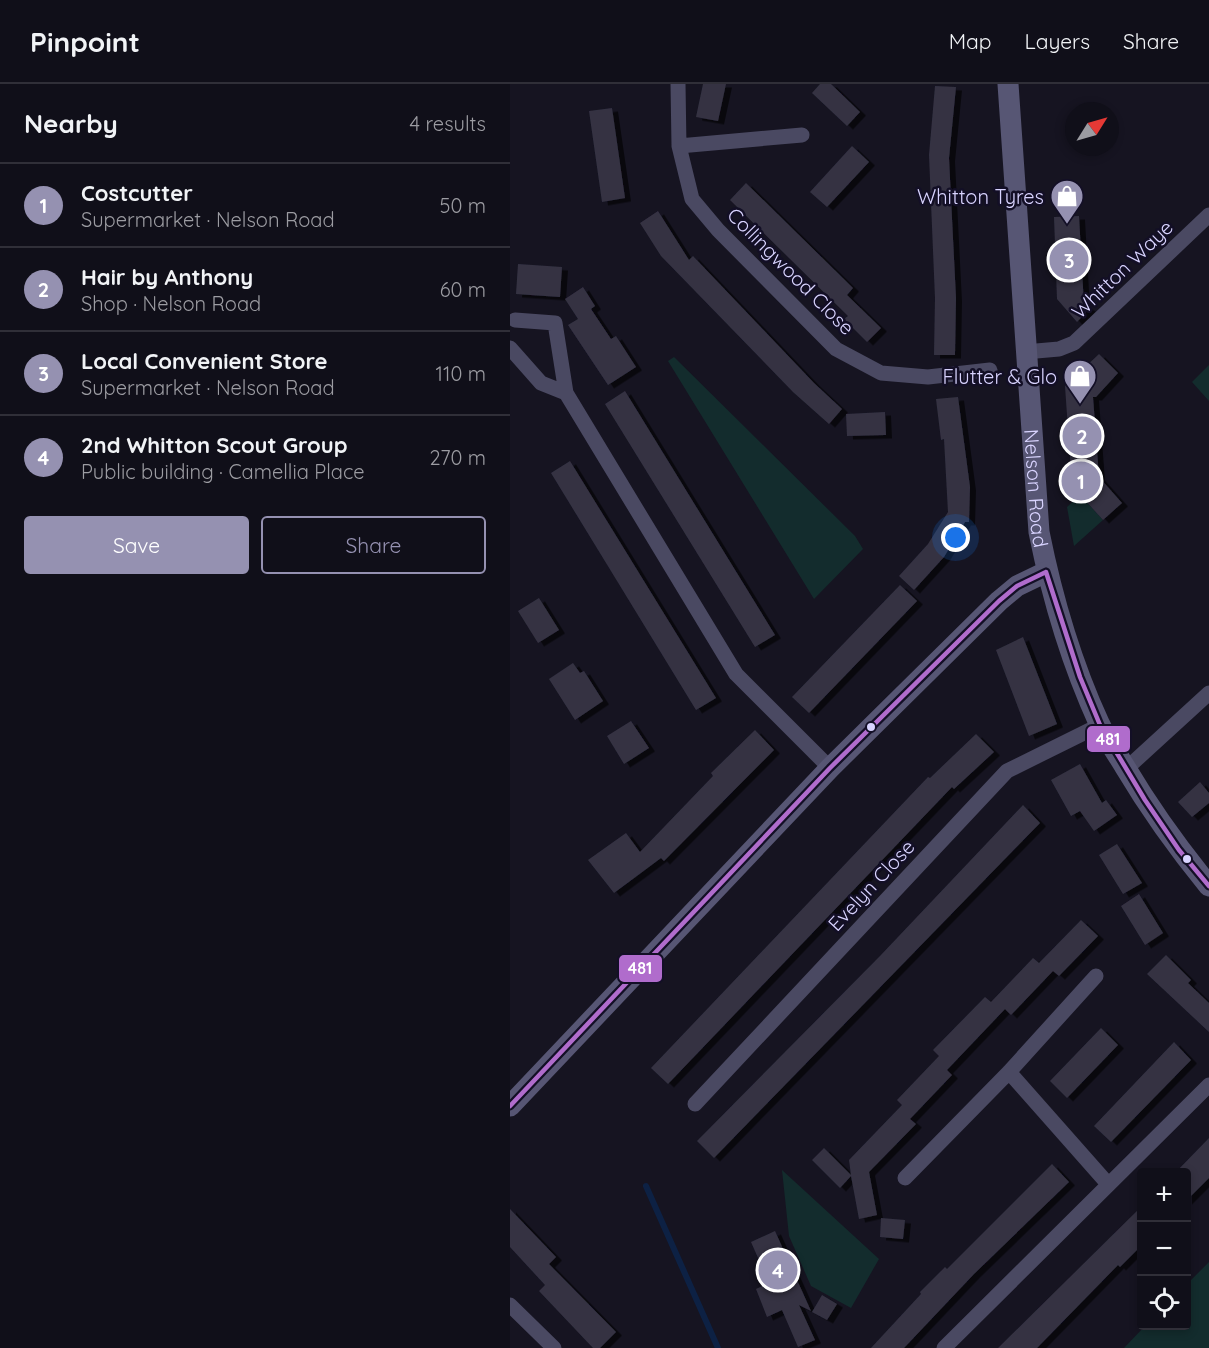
<!DOCTYPE html>
<html lang="en">
<head>
<meta charset="utf-8">
<style>
  :root { --surface:#100f19; --page:#1e1d26; --text:#f1f3f6; --muted:#9c9ca2; --line:#302f38; --accent:#9591b1 }
  body { margin:0; font-family:Quicksand,sans-serif; background:var(--page); color:var(--text) }
  .controls { position:absolute; right:18px; bottom:18px; display:grid; overflow:hidden; border-radius:6px; box-shadow:0 3px 9px #0003 }
  .controls button { width:54px; height:54px; display:grid; place-items:center; padding:0; border:0; border-bottom:2px solid var(--line); background:var(--surface); color:var(--text); font:30px sans-serif }
  .compass { position:absolute; left:555px; top:18px; width:54px; height:54px; border-radius:50%; background:var(--surface); box-shadow:0 3px 9px #0003; rotate:53deg }
  .you { position:absolute; left:446px; top:454px; width:21px; height:21px; margin:-15px; border:4px solid #fff; border-radius:50%; background:#1a73e8; box-shadow:0 0 0 9px #1a73e833 }
  .badge { display:grid; place-items:center; width:39px; height:39px; border-radius:50%; background:var(--accent); color:#fff; font-size:20px; font-weight:700 }
  .pin { position:absolute; translate:-50% -50%; border:3px solid #fff; box-shadow:0 2px 6px #0006 }
  .list { margin:0; padding:0; list-style:none }
  h2 { display:flex; justify-content:space-between; align-items:center; height:78px; margin:0; padding:0 24px; font-size:26px }
  h2 small { font-size:20px; font-weight:400; color:var(--muted) }
  .list li { display:grid; grid-template-columns:39px 1fr auto; gap:18px; align-items:center; box-sizing:border-box; height:84px; padding:0 24px; border-top:2px solid var(--line) }
  .list b { display:block; font-size:22px; white-space:nowrap }
  .list p { margin:0; font-size:20px; white-space:nowrap; color:var(--muted) }
  .list em { font-size:20px; font-style:normal; color:var(--muted) }
  .actions { display:flex; gap:12px; padding:18px 24px }
  .actions a { flex:1; padding:14px 0; border:2px solid var(--accent); border-radius:6px; text-align:center; font-size:21px; color:var(--accent) }
  .actions .main { background:var(--accent); color:#fff }
  .icon { flex:none; width:33px; height:33px; fill:none; stroke:currentColor; stroke-width:2; stroke-linecap:round; stroke-linejoin:round }
  .map { position:relative; flex:none; width:699px; height:1264px; overflow:hidden }
  header { display:flex; align-items:center; gap:36px; box-sizing:border-box; height:84px; padding:0 30px; background:var(--surface); border-bottom:2px solid var(--line) }
  header strong { font-size:28px }
  nav { display:flex; gap:33px; margin-inline-start:auto; font-size:21px }
  main { display:flex }
  aside { flex:1; background:var(--surface) }
  .map>svg:first-child { display:block }
  .green { fill:#132c2d }
  .lines { fill:none; stroke-linecap:round; stroke-linejoin:round }
  .stream { stroke:#0d2144; stroke-width:6 }
  .building { fill:#343243; filter:url(#shadow) }
  .street { stroke:#4a4962; stroke-width:15 }
  .secondary { stroke:#575674; stroke-width:21 }
  .bus-1-casing { stroke:#130f26; stroke-width:9 }
  .bus-1 { stroke:#b06ccc; stroke-width:4.5 }
  .bus-dot { fill:#d9d4ff; stroke:#130f26; stroke-width:2 }
  .labels { text-anchor:middle; dominant-baseline:central; stroke-width:5; stroke-linejoin:round; paint-order:stroke }
  .poi-label { font-size:20px; fill:#d9d4ff; stroke:#130f26; text-anchor:end }
  .street-label { font-size:20px; fill:#d9d4ff; stroke:#130f26 }
  .line-badge { stroke:#130f26; stroke-width:2 }
  .badge-label { font-size:16px; text-anchor:middle; font-weight:bold; fill:#fff }
</style>
</head>
<body>
<header>
<strong>Pinpoint</strong>
<nav><a>Map</a><a>Layers</a><a>Share</a></nav>
</header>
<main>
<aside>
<h2>Nearby<small>4 results</small></h2>
<ul class="list">
<li><span class="badge">1</span><div><b>Costcutter</b><p>Supermarket · Nelson Road</p></div><em>50 m</em></li>
<li><span class="badge">2</span><div><b>Hair by Anthony</b><p>Shop · Nelson Road</p></div><em>60 m</em></li>
<li><span class="badge">3</span><div><b>Local Convenient Store</b><p>Supermarket · Nelson Road</p></div><em>110 m</em></li>
<li><span class="badge">4</span><div><b>2nd Whitton Scout Group</b><p>Public building · Camellia Place</p></div><em>270 m</em></li>
</ul>
<div class="actions"><a class="main">Save</a><a>Share</a></div>
</aside>
<div class="map">
<svg width="699" height="1264" viewBox="0 0 699 1264">
  <defs>
    <filter id="shadow"><feDropShadow dx="6" dy="3.5" stdDeviation="0" flood-color="#0009"/></filter>
  </defs>
  <rect width="100%" height="100%" fill="#161421"/>
  <!-- green -->
  <path class="green" d="M 164,273 L 345,452 L 353,465 L 304,515 L 158,277 Z
    M 699,281 L 699,317 L 682,298 Z
    M 570,411 L 593,436 L 564,462 L 557,423 Z
    M 272,1086 L 369,1175 L 341,1224 L 301,1202 L 279,1152 Z
    M 699,1178 L 699,1264 L 614,1264 L 635,1242 L 676,1242 L 677,1200 Z"/>
  <g class="lines">
    <!-- stream -->
    <path class="stream" d="M 136,1102 L 208,1264"/>
  </g>
  <!-- building -->
  <path class="building" d="M 193,0 L 216,0 L 208,37 L 186,33 Z
    M 310,0 L 321,0 L 350,28 L 337,42 L 302,9 Z
    M 425,2 L 446,3 L 439,74 L 446,214 L 445,271 L 424,271 L 425,214 L 419,71 Z
    M 102,24 L 115,114 L 92,118 L 79,27 Z
    M 342,62 L 359,78 L 317,123 L 300,108 Z
    M 236,99 L 343,204 L 337,211 L 371,244 L 357,258 L 334,235 L 338,232 L 220,116 Z
    M 148,127 L 179,176 L 183,172 L 304,299 L 332,325 L 319,340 L 283,308 L 151,172 L 130,139 Z
    M 569,132 L 574,221 L 580,224 L 567,238 L 547,215 L 544,133 Z
    M 8,180 L 52,183 L 50,213 L 6,210 Z
    M 73,203 L 85,222 L 81,225 L 101,255 L 106,252 L 126,283 L 98,301 L 58,241 L 68,235 L 55,215 Z
    M 589,270 L 608,289 L 586,313 L 583,313 L 589,393 L 612,419 L 593,436 L 562,402 L 555,302 Z
    M 115,307 L 265,551 L 245,563 L 95,320 Z
    M 448,313 L 460,403 L 459,438 L 455,438 L 434,473 L 404,506 L 389,492 L 418,460 L 438,428 L 434,355 L 431,356 L 426,315 Z
    M 375,328 L 376,351 L 337,352 L 336,330 Z
    M 60,377 L 206,614 L 186,626 L 41,389 Z
    M 390,501 L 407,517 L 299,629 L 282,613 Z
    M 29,514 L 49,546 L 28,559 L 8,527 Z
    M 513,553 L 547,640 L 519,652 L 486,566 Z
    M 63,579 L 70,589 L 74,587 L 93,617 L 65,636 L 39,595 Z
    M 121,637 L 139,664 L 114,680 L 97,652 Z
    M 245,646 L 264,666 L 154,777 L 151,774 L 104,809 L 78,776 L 116,749 L 130,768 L 203,692 L 201,689 Z
    M 466,650 L 484,668 L 444,705 L 442,703 L 158,1000 L 141,984 L 418,693 L 420,694 Z
    M 570,680 L 592,719 L 596,716 L 607,731 L 584,747 L 570,727 L 561,732 L 541,696 Z
    M 690,698 L 699,709 L 699,719 L 682,733 L 668,718 Z
    M 513,721 L 530,739 L 204,1074 L 187,1057 L 370,872 Z
    M 607,760 L 632,799 L 613,810 L 589,771 Z
    M 629,810 L 653,849 L 635,861 L 611,822 Z
    M 571,836 L 588,852 L 549,892 L 543,887 L 501,931 L 495,925 L 437,986 L 442,991 L 400,1035 L 406,1040 L 359,1088 L 367,1131 L 349,1135 L 341,1092 L 330,1104 L 302,1076 L 314,1064 L 341,1091 L 339,1076 L 392,1021 L 387,1016 L 429,972 L 423,966 L 475,913 L 481,918 L 523,874 L 529,879 Z
    M 656,871 L 681,896 L 678,899 L 699,919 L 699,948 L 637,890 Z
    M 591,944 L 608,961 L 557,1014 L 540,997 Z
    M 664,958 L 681,976 L 601,1058 L 584,1042 Z
    M 699,1054 L 699,1094 L 676,1117 L 676,1089 L 665,1089 Z
    M 542,1080 L 559,1098 L 464,1190 L 394,1264 L 361,1264 L 411,1210 L 410,1208 L 435,1183 L 437,1185 Z
    M 632,1122 L 632,1161 L 610,1183 L 608,1181 L 527,1264 L 488,1264 Z
    M 0,1125 L 46,1173 L 39,1180 L 106,1248 L 90,1264 L 83,1264 L 29,1207 L 35,1201 L 0,1163 Z
    M 371,1134 L 395,1136 L 393,1155 L 370,1153 Z
    M 265,1147 L 301,1227 L 289,1221 L 305,1256 L 288,1263 L 272,1226 L 257,1233 L 246,1205 L 259,1199 L 241,1158 Z
    M 312,1211 L 327,1220 L 317,1236 L 302,1228 Z"/>
  <g class="lines">
    <!-- street -->
    <path class="street" d="M 168,0 L 169,62 L 182,115 L 208,146 L 326,265 L 371,289 L 418,293 L 480,286
      M 169,62 L 292,51
      M 5,236 L 45,239 L 56,309 L 226,590 L 320,684
      M 0,264 L 31,299 L 56,309
      M 515,268 L 549,265 L 564,259 L 699,131
      M 616,685 L 699,609
      M 499,988 L 598,1100
      M 185,1020 L 497,687 L 590,641
      M 395,1094 L 499,988 L 586,892
      M 0,1221 L 44,1264
      M 434,1264 L 699,1001"/>
    <!-- secondary -->
    <g class="secondary">
      <path id="s1" d="M 498,0 L 529,448 C 542,513 561,578 589,639 C 596,654 606,668 615,683 C 640,725 668,764 699,802"/>
      <path d="M 0,1022 L 320,684 L 489,517 L 507,502 L 536,488"/>
    </g>
    <!-- bus-1 casing -->
    <g class="bus-1-casing">
      <path id="bus-1" d="M 536,488 L 570,593 L 590,641 L 635,716 L 669,766 L 699,802
        M 0,1022 L 320,684 L 489,517 L 507,502 L 536,488"/>
    </g>
    <!-- bus-1 -->
    <use href="#bus-1" class="bus-1"/>
  </g>
  <!-- icons -->
  <defs>
    <g id="shop-pin" transform="scale(1.725)"><path d="M0 17L-7.5 6A9.5 9.5 0 1 1 7.5 6Z" fill="#9591b1" stroke="#130f26"/><path d="M-5-2.5h2.3a2.7 3.5 0 0 1 5.4 0H5L5.5 6h-11ZM-1.5-2.5h3a1.5 2.3 0 0 0-3 0Z" fill="#fff"/></g>
  </defs>
  <g fill-rule="evenodd">
    <use href="#shop-pin" x="557" y="112"/>
    <use href="#shop-pin" x="570" y="292"/>
  </g>
  <!-- markers -->
  <g class="bus-dot">
    <circle cx="361" cy="643" r="5"/>
    <circle cx="677" cy="775" r="5"/>
  </g>
  <g class="labels">
    <!-- poi labels -->
    <g class="poi-label">
      <text x="534" y="112">Whitton Tyres</text>
      <text x="547" y="292">Flutter &amp; Glo</text>
    </g>
    <!-- street labels -->
    <g class="street-label">
      <text transform="translate(612 185) rotate(-44)">Whitton Waye</text>
      <text transform="translate(281 187) rotate(45)">Collingwood Close</text>
      <text stroke="none"><textPath href="#s1" startOffset="405">Nelson Road</textPath></text>
      <text transform="translate(361 801) rotate(-47)">Evelyn Close</text>
    </g>
  </g>
  <g class="line-badge">
    <rect x="576" y="641" width="45" height="28" rx="6" fill="#b06ccc"/>
    <rect x="108" y="870" width="45" height="29" rx="6" fill="#b06ccc"/>
  </g>
  <g class="badge-label">
    <text x="598" y="661">481</text>
    <text x="130" y="890">481</text>
  </g>
</svg>
<div class="controls">
<button>+</button>
<button>−</button>
<button><svg class="icon" aria-label="locate" viewBox="0 0 24 24"><circle cx="12" cy="12" r="6"/><path d="M12 2v4M12 18v4M2 12h4M18 12h4"/></svg></button>
</div>
<svg class="compass" viewBox="-18 -18 36 36"><path d="M0-13l5 13h-10z" fill="#e53935"/><path d="M0 13l5-13h-10z" fill="#9c9ca2"/></svg>
<div class="you"></div>
<div class="pin badge" style="left:571px;top:397px">1</div>
<div class="pin badge" style="left:572px;top:352px">2</div>
<div class="pin badge" style="left:559px;top:176px">3</div>
<div class="pin badge" style="left:268px;top:1186px">4</div>
</div>
</main>
</body>
</html>
